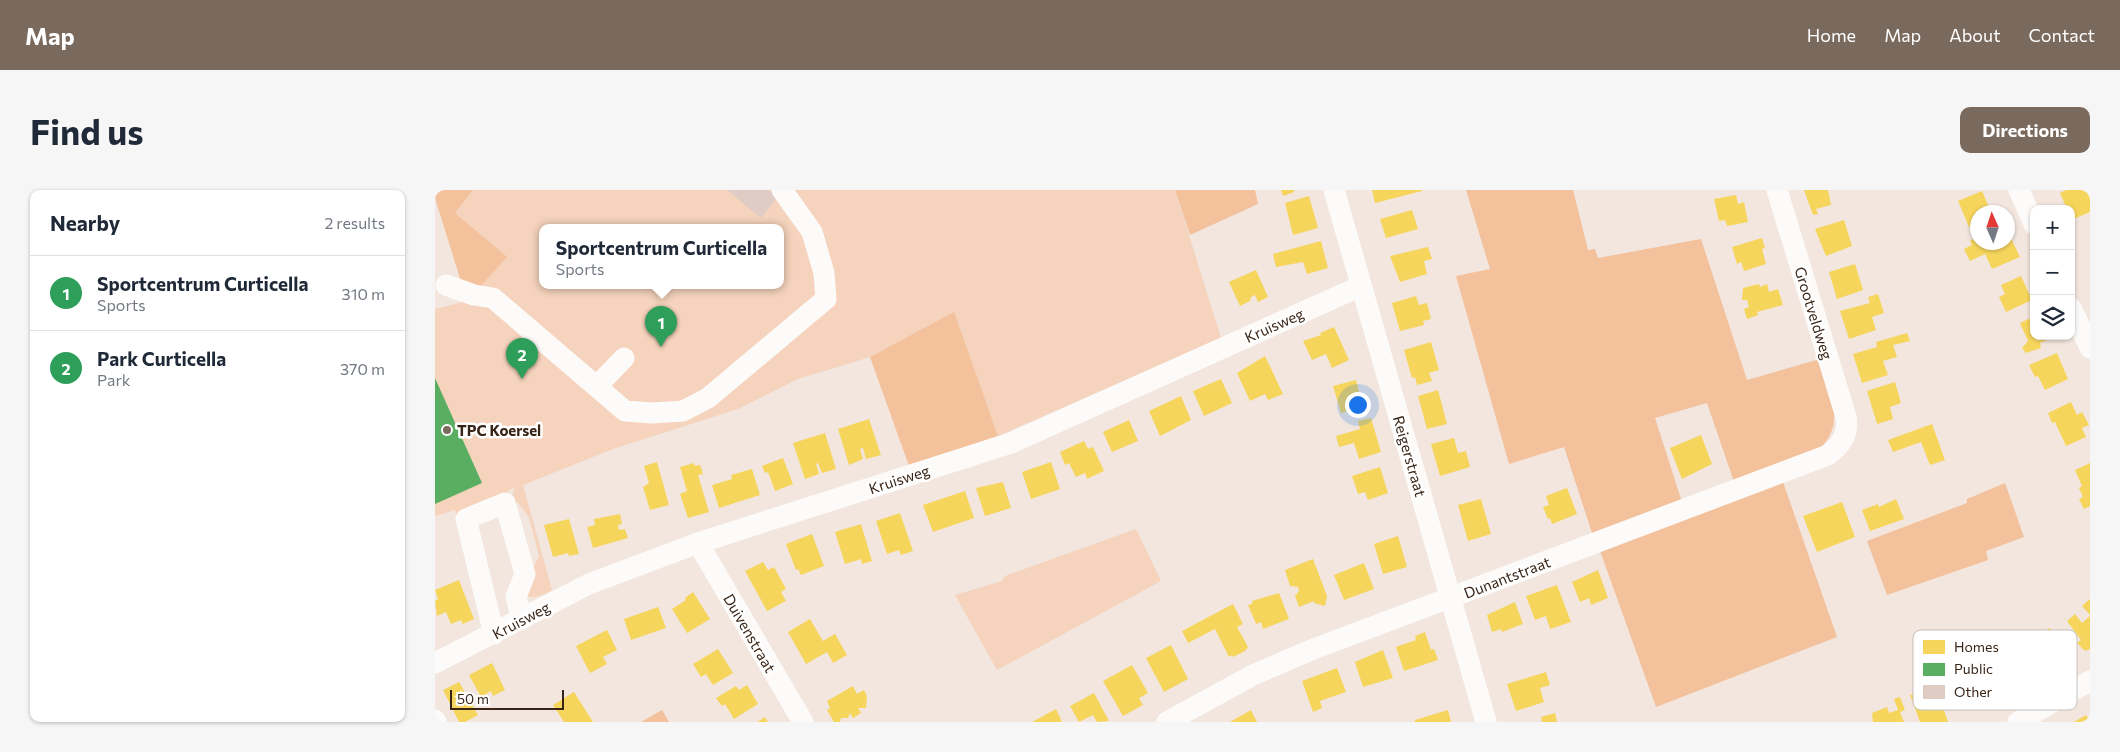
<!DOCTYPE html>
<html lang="en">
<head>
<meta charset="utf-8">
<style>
  :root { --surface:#fff; --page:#f6f6f7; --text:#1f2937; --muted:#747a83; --line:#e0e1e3; --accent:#7a695d }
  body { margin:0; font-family:Commissioner,sans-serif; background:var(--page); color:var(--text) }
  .controls { position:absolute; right:15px; top:15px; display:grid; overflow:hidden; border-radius:10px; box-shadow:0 1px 4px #0004 }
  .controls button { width:45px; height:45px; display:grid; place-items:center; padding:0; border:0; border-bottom:1px solid var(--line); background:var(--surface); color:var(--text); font:25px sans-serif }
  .compass { position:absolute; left:1535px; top:15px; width:45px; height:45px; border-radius:50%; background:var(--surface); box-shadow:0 1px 4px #0004; rotate:357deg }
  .scale { position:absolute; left:15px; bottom:12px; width:114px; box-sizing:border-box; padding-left:5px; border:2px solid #392517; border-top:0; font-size:14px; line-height:18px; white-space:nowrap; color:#392517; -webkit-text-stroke:4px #fff; paint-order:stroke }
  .you { position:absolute; left:922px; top:214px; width:18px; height:18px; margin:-12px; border:4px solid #fff; border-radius:50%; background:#1a73e8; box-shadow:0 0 0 8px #1a73e833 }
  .badge { display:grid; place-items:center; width:32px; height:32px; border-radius:50%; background:var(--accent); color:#fff; font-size:16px; font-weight:700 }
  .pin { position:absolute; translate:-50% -41px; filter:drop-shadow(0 1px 2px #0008) }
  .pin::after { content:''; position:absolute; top:26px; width:18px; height:15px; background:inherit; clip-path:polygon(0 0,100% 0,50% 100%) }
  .popup { position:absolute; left:104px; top:34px; width:245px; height:65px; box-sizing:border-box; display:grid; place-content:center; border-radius:10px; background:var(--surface); filter:drop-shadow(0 1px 4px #0005); font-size:16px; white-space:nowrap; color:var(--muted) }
  .popup b { font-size:19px; color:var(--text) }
  .popup::after { content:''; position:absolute; left:50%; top:100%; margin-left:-10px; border:10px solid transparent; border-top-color:var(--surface) }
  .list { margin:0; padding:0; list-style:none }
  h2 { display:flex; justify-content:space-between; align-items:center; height:65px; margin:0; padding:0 20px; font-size:21px }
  h2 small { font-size:16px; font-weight:400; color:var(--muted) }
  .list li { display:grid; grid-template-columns:32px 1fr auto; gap:15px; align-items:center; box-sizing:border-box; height:75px; padding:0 20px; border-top:1px solid var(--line) }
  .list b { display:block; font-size:19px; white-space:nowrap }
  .list p { margin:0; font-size:16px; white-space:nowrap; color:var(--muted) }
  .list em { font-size:16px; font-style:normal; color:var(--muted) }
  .icon { flex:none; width:28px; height:28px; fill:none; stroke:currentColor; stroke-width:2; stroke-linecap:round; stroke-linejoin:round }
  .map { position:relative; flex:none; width:1655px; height:532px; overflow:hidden; border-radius:10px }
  header { display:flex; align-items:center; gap:30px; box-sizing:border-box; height:70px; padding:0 25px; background:var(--accent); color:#fff }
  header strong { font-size:24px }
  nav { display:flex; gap:28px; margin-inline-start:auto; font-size:18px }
  .intro { display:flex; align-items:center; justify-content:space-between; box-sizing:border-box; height:120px; padding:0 30px }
  h1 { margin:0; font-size:35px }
  .button { padding:12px 22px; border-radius:10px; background:var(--accent); color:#fff; font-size:18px; font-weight:700 }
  main { display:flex; gap:30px; padding:0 30px }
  aside { flex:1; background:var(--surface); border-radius:10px; box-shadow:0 1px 4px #0004 }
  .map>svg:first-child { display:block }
  .green { fill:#f5d3bc; fill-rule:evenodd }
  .forest { fill:#f3c19c }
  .homes { fill:#f6d55c }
  .public { fill:#5aae61 }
  .building { fill:#deccc5 }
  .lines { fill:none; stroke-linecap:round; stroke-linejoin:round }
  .minor { stroke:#fdfbfa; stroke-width:21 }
  .poi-dot { fill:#7a695d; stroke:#fff; stroke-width:2 }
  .labels { text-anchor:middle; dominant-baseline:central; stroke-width:5; stroke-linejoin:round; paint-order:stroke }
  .street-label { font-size:15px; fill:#392517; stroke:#fff }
  .poi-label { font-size:15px; font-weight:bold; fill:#392517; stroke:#fff; text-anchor:start }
  .key { fill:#fff; stroke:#c4beb9; stroke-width:1 }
  .key-label { font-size:14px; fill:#392517 }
</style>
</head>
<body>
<header>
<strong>Map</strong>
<nav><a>Home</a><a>Map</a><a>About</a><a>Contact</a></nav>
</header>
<div class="intro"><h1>Find us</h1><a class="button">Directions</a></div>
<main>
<aside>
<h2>Nearby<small>2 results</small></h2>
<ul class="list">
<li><span class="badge" style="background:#2e9e5b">1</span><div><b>Sportcentrum Curticella</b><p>Sports</p></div><em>310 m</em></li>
<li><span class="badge" style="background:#2e9e5b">2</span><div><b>Park Curticella</b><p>Park</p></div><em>370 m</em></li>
</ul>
</aside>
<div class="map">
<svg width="1655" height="532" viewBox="0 0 1655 532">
  <rect width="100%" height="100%" fill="#f2e6de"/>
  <!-- green -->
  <path class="green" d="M 38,0 L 740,0 L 786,148 L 563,246 L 518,123 L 435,167 L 363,189 L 303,219 L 178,259 L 88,295 L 117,400 C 105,406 98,411 86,403 L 104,366 L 94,327 L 83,313 L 75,311 L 80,298 L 74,300 L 73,305 L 22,327 L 20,320 L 0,326 L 0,119 L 32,111 L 20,23 ZM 107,38 L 345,38 L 345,96 L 107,96 Z
    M 701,339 L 726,391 L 562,480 L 520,405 L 567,391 L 570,386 Z"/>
  <!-- forest -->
  <path class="forest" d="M 0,0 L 38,0 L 20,23 L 72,67 L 32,111 L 0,8 Z
    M 740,0 L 820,0 L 823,14 L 755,45 Z
    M 1031,0 L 1138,0 L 1153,60 L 1160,59 L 1163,68 L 1266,49 L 1312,190 L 1385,169 C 1394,201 1413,234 1383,260 L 1299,292 L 1272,213 L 1220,228 L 1247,312 L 1158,346 L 1129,257 L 1074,274 L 1021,86 L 1055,79 Z
    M 519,122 L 563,246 L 474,276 L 435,167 Z
    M 1347,289 L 1402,447 L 1221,517 L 1164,358 Z
    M 1570,293 L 1589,347 L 1551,361 L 1553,370 L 1452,405 L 1432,351 L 1532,313 L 1532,309 Z
    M 227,520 L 234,532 L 206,532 Z"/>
  <!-- homes -->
  <path class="homes" d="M 846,0 L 859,0 L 859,2 L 848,6 Z
    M 937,0 L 987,0 L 987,1 L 940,13 Z
    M 1369,0 L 1393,0 L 1396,15 L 1381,19 L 1383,24 L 1378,25 Z
    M 1631,0 L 1651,0 L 1655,8 L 1655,22 L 1636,30 L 1636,19 L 1632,19 L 1625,3 Z
    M 1547,1 L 1556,22 L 1542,22 L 1542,34 L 1534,37 L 1523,11 Z
    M 1301,5 L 1303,14 L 1309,12 L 1313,32 L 1292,36 L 1290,30 L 1284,31 L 1279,9 Z
    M 874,6 L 883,38 L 858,45 L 850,13 Z
    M 977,20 L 983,39 L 951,48 L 945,29 Z
    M 1409,30 L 1417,56 L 1391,66 L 1380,39 Z
    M 1572,40 L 1585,67 L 1557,79 L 1550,64 L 1535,71 L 1529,59 L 1537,55 L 1535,51 L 1542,47 L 1542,52 L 1572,52 Z
    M 1327,48 L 1330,58 L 1327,59 L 1331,74 L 1309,81 L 1306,72 L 1302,74 L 1297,57 Z
    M 886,51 L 893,78 L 872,84 L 868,72 L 841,77 L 838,64 Z
    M 993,57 L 997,69 L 989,71 L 992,84 L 965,92 L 955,66 Z
    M 1420,74 L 1428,100 L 1402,109 L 1394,82 Z
    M 821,80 L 833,107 L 823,112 L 820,105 L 816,107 L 815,111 L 805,116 L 794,92 Z
    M 1586,86 L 1597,110 L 1571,122 L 1564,107 L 1570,104 L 1566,95 Z
    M 1324,94 L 1325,97 L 1332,94 L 1334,102 L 1343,99 L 1348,115 L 1322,122 L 1323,125 L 1312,129 L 1309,119 L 1314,117 L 1312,110 L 1307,110 L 1308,98 Z
    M 1443,104 L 1449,123 L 1437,127 L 1441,140 L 1414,149 L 1405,121 L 1435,113 L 1433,107 Z
    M 981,106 L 984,115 L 992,113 L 996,129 L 988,131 L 989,135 L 965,141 L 957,113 Z
    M 1598,127 L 1599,146 L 1613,146 L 1612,150 L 1605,153 L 1606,158 L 1591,163 L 1587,158 L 1593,151 L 1585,133 Z
    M 899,137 L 914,170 L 897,178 L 891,164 L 877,170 L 868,151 L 886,145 L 885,143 Z
    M 1472,143 L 1475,151 L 1458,155 L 1462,167 L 1448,171 L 1453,185 L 1427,193 L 1418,164 L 1442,157 L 1441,152 Z
    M 996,152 L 1004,180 L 994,183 L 997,191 L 982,195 L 980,187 L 977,188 L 969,160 Z
    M 1622,163 L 1633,189 L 1610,200 L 1603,186 L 1600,187 L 1594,175 Z
    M 830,166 L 848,204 L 833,210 L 830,204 L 815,211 L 802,183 Z
    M 786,189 L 797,213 L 769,226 L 758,201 Z
    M 921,190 L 928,217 L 906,223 L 898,196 Z
    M 1460,192 L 1466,213 L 1455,217 L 1458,229 L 1442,234 L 1432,201 Z
    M 1003,200 L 1012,234 L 992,239 L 983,206 Z
    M 746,206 L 756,230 L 725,246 L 714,221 Z
    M 1636,212 L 1642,225 L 1647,222 L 1654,235 L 1647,238 L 1651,247 L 1631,256 L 1620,232 L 1617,233 L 1613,223 Z
    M 936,228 L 946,262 L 924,269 L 919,253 L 904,257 L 901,246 L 925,239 L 923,231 Z
    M 434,229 L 446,265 L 431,269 L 428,258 L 425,259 L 428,269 L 414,275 L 403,239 Z
    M 694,230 L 703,251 L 677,262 L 668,242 Z
    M 1497,234 L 1510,270 L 1495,275 L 1486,252 L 1458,262 L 1453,250 Z
    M 390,243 L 401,279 L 387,283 L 383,273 L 381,274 L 384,284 L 370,289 L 358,253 Z
    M 1266,245 L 1277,274 L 1247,289 L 1235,258 Z
    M 1019,248 L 1023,263 L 1031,261 L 1035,277 L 1005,286 L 996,254 Z
    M 649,251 L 653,259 L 658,257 L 669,281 L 652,289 L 650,283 L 641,287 L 634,273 L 630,275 L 625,262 Z
    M 348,268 L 358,294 L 340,301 L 333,282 L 330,283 L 327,276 Z
    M 222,272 L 234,315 L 215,320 L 208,297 L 214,293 L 209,276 Z
    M 616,272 L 625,299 L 596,309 L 587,282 Z
    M 259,273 L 260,276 L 265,275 L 268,284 L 263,285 L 274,322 L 253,328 L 245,304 L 252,301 L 245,277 Z
    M 1655,273 L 1655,316 L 1649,319 L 1644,309 L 1648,307 L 1644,298 L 1647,296 L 1640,280 Z
    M 945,277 L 953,303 L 933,310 L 930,302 L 923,304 L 917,286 Z
    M 317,279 L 325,305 L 284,318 L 277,295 L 297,289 L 296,285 Z
    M 568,292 L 576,318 L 550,326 L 541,298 Z
    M 1132,298 L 1142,324 L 1117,334 L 1115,328 L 1113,329 L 1108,317 L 1114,315 L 1111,306 Z
    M 530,301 L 539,328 L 498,342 L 488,315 Z
    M 1046,309 L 1056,344 L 1033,351 L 1023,315 Z
    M 1461,309 L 1469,329 L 1435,341 L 1427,320 L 1443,314 L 1444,317 Z
    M 1407,312 L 1420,347 L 1382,362 L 1368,326 Z
    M 465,323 L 478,361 L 466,365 L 464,360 L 452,364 L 441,331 Z
    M 185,324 L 187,334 L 183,335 L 184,340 L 190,339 L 193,348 L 158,358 L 152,337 L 160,335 L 159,329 Z
    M 134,329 L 144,364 L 134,366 L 133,363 L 118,367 L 109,335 Z
    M 426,334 L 437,371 L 427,374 L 426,369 L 410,374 L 400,342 Z
    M 377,344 L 389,376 L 366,385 L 363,379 L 361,380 L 351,354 Z
    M 963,346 L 972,377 L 948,384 L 939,354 Z
    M 878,369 L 892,406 L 890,416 L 879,413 L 879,411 L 864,417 L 860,406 L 864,401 L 863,397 L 855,396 L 850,380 Z
    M 328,372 L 333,380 L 339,377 L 351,399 L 346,402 L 351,411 L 332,421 L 310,381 Z
    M 929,373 L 939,399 L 909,410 L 899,385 Z
    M 1163,380 L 1173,408 L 1156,415 L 1154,408 L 1145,412 L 1137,392 Z
    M 24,390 L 39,429 L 28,434 L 26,430 L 16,434 L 11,422 L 2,426 L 0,411 L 3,409 L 0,400 Z
    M 1122,395 L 1136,432 L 1115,439 L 1111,426 L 1100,430 L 1091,406 Z
    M 258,402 L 275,429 L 252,443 L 237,419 L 251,410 L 250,408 Z
    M 844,403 L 854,429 L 828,439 L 826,432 L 821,434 L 813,415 L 817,414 L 817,411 Z
    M 1655,409 L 1655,425 L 1647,416 Z
    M 1080,412 L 1088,434 L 1067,442 L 1066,439 L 1057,442 L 1052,425 Z
    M 798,414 L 808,434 L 802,437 L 813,457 L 810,461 L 798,467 L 797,465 L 794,467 L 780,439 L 753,453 L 747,441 Z
    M 223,417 L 231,438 L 196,450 L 189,429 Z
    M 1640,424 L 1647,433 L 1655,426 L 1655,459 L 1650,461 L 1642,453 L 1646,450 L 1632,431 Z
    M 375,429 L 388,451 L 400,444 L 412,465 L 398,473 L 392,462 L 371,474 L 353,442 Z
    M 1615,438 L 1632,472 L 1604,487 L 1591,461 L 1594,459 L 1590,451 Z
    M 172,440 L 182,460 L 168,467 L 172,474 L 155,483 L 141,456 Z
    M 990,442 L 996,460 L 999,459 L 1003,470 L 969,481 L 961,457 L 981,450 L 980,446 Z
    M 736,455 L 753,489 L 729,502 L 711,468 Z
    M 283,459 L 298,483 L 278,495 L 271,484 L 266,487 L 258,474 Z
    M 948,460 L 958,488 L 928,497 L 920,472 Z
    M 1579,460 L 1585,478 L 1579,481 L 1582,491 L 1562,498 L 1552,470 Z
    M 57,473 L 70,500 L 58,506 L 56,501 L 46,507 L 34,485 Z
    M 697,475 L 713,503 L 704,508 L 708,515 L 688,526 L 668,491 Z
    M 1535,475 L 1550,513 L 1535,518 L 1531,510 L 1521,514 L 1510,485 Z
    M 902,478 L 911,502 L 885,511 L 887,518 L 878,522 L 867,491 Z
    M 1111,482 L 1115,495 L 1105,498 L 1109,512 L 1081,521 L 1072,494 Z
    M 24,492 L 43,525 L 30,532 L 24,532 L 8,500 Z
    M 312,495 L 323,514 L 299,529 L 290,514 L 287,516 L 281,508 L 301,496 L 304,500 Z
    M 418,496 L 422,504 L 429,500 L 432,506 L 431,518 L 423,518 L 426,523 L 418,528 L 415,523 L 413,528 L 406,528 L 405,532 L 399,532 L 392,520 L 395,518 L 392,511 Z
    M 139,502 L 158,532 L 129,532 L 118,515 Z
    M 1484,502 L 1489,515 L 1505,509 L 1513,532 L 1485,532 L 1475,505 Z
    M 659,503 L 674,531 L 662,532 L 658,525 L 644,532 L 635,516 Z
    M 1465,507 L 1470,520 L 1465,522 L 1469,532 L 1438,532 L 1437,523 L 1452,517 L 1454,523 L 1463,520 L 1459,509 Z
    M 621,519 L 627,532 L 597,532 Z
    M 816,520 L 822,532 L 795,532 Z
    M 1013,520 L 1016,532 L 980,532 L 980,530 Z
    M 1120,523 L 1122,532 L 1107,532 L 1106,527 Z
    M 1651,525 L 1655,532 L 1639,532 Z
    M 330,527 L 333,532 L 322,532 Z"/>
  <!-- public -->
  <path class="public" d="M 0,188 L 47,293 L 0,314 Z"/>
  <!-- building -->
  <path class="building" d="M 292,0 L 334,0 L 343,7 L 326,28 Z"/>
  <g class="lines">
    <!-- minor -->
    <path class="minor" d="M 899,0 L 1051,532
      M 1584,0 L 1599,34
      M 11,95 L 39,105 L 58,108 L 190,221 L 217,223 L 248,221 L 273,208 L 391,109 L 389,83 L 377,42 L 347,0
      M 1636,118 L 1655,158
      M 162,196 L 189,168
      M 263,353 L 368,532
      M 59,444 L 31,329 L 70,313 L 90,384 L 81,407 L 87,429
      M 0,473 L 154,394 L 263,353 L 576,253 L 926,96
      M 0,530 L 1,532
      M 732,532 L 818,485 L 876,460 L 1393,265 C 1406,255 1414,244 1411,227 L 1342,0
      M 1583,532 L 1655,491"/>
  </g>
  <!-- markers -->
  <circle class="poi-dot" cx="12" cy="240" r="5"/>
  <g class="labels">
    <!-- street labels -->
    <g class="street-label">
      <text transform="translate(1379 123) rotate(73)">Grootveldweg</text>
      <text transform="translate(839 135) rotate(-24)">Kruisweg</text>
      <text transform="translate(975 266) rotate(74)">Reigerstraat</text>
      <text transform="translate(464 289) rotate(-18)">Kruisweg</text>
      <text transform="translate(1072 387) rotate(-21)">Dunantstraat</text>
      <text transform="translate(86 430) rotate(-28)">Kruisweg</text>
      <text transform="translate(315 443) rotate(60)">Duivenstraat</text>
    </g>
    <!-- poi labels -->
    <g class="poi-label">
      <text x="22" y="240">TPC Koersel</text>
    </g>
  </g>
  <!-- legend -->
  <rect x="1478" y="440" width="164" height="80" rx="8" class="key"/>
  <rect x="1488" y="450" width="22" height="14" fill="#f6d55c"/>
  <rect x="1488" y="473" width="22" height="13" fill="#5aae61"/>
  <rect x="1488" y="495" width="22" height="14" fill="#deccc5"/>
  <g class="key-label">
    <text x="1519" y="462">Homes</text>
    <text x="1519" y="484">Public</text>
    <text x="1519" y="507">Other</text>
  </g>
</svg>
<div class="controls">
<button>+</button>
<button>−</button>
<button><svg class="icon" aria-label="layers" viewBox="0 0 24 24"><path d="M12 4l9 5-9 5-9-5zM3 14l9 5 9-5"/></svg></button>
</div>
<svg class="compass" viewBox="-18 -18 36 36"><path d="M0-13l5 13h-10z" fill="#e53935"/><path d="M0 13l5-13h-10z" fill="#747a83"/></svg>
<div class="scale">50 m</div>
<div class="you"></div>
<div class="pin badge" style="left:226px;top:157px;background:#2e9e5b">1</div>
<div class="popup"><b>Sportcentrum Curticella</b>Sports</div>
<div class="pin badge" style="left:87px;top:189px;background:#2e9e5b">2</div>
</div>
</main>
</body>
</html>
